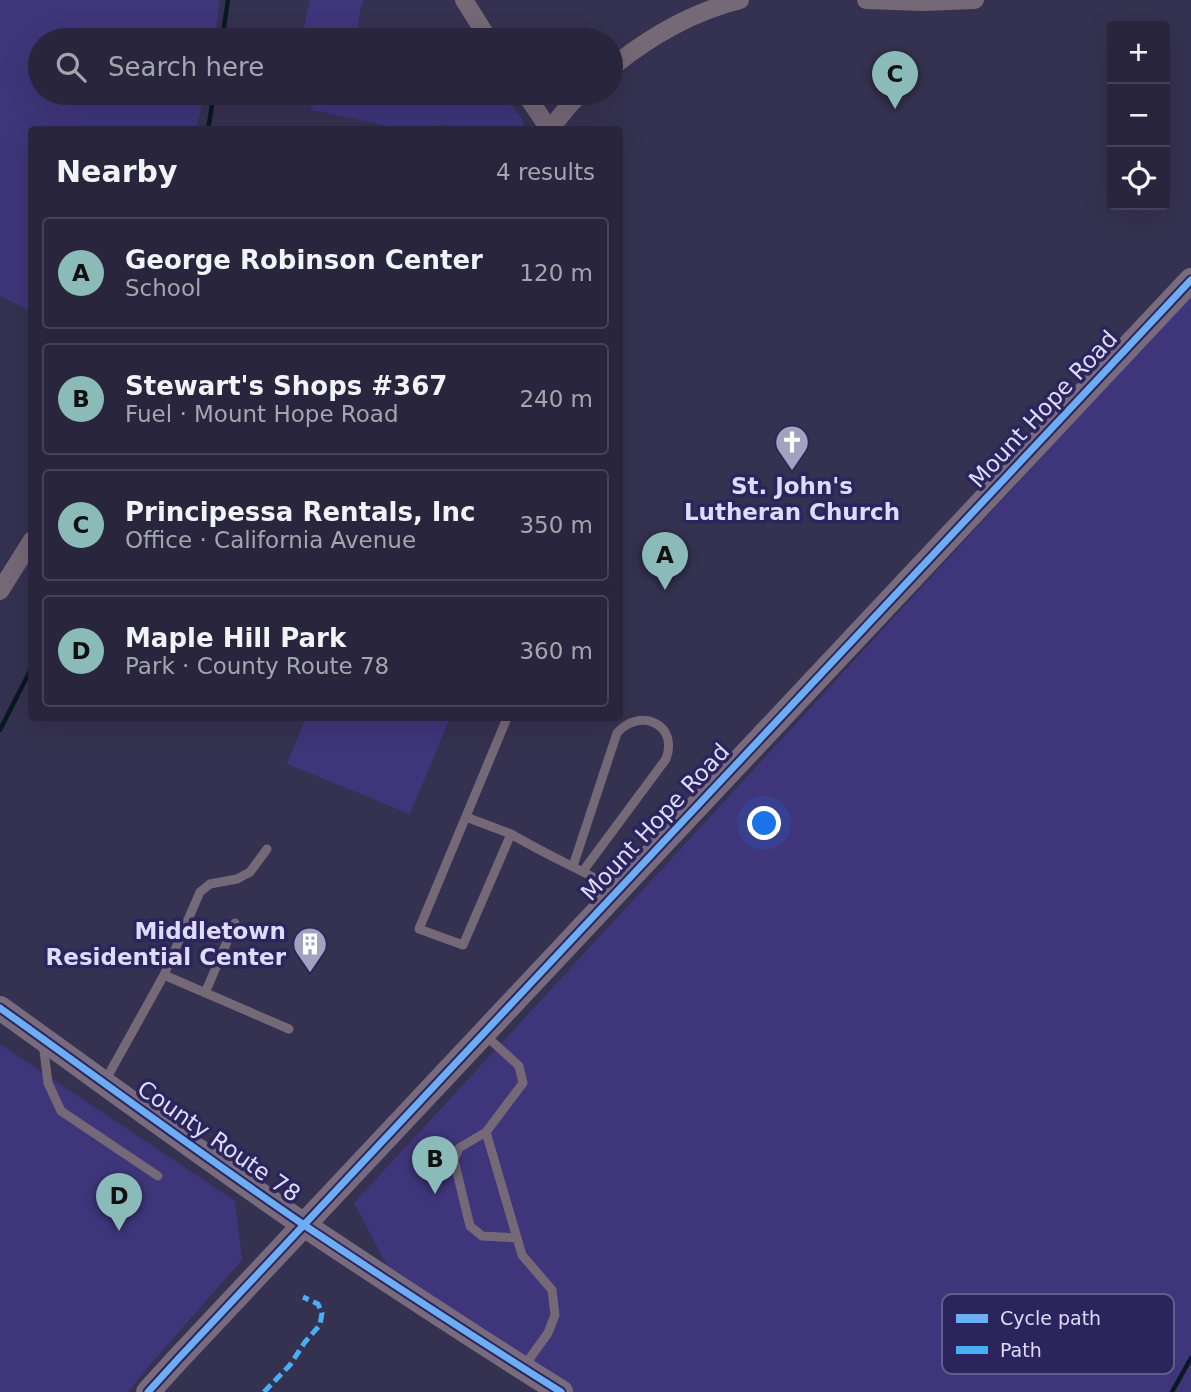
<!DOCTYPE html>
<html lang="en">
<head>
<meta charset="utf-8">
<style>
  :root { --surface:#28253c; --page:#302d43; --text:#f1f3f6; --muted:#a5a5af; --line:#444256; --accent:#8bbbb9 }
  body { margin:0; font-family:"DejaVu Sans",sans-serif; background:var(--page); color:var(--text) }
  .controls { position:absolute; right:21px; top:21px; display:grid; overflow:hidden; border-radius:7px; box-shadow:0 7px 28px #0002 }
  .controls button { width:63px; height:63px; display:grid; place-items:center; padding:0; border:0; border-bottom:2px solid var(--line); background:var(--surface); color:var(--text); font:35px sans-serif }
  .you { position:absolute; left:765px; top:824px; width:24px; height:24px; margin:-18px; border:5px solid #fff; border-radius:50%; background:#1a73e8; box-shadow:0 0 0 10px #1a73e833 }
  .badge { display:grid; place-items:center; width:46px; height:46px; border-radius:50%; background:var(--accent); color:#111; font-size:23px; font-weight:700 }
  .pin { position:absolute; translate:-50% -58px; filter:drop-shadow(0 2px 4px #0008) }
  .pin::after { content:''; position:absolute; top:37px; width:24px; height:21px; background:inherit; clip-path:polygon(0 0,100% 0,50% 100%) }
  .list { margin:0; padding:0; list-style:none }
  h2 { display:flex; justify-content:space-between; align-items:center; height:91px; margin:0; padding:0 28px; font-size:30px }
  h2 small { font-size:23px; font-weight:400; color:var(--muted) }
  .list li { display:grid; grid-template-columns:46px 1fr auto; gap:21px; align-items:center; box-sizing:border-box; height:112px; margin:0 14px 14px; padding:0 14px; border:2px solid var(--line); border-radius:7px }
  .list b { display:block; font-size:26px; white-space:nowrap }
  .list p { margin:0; font-size:23px; white-space:nowrap; color:var(--muted) }
  .list em { font-size:23px; font-style:normal; color:var(--muted) }
  .icon { flex:none; width:38px; height:38px; fill:none; stroke:currentColor; stroke-width:2; stroke-linecap:round; stroke-linejoin:round }
  .map { position:relative; flex:none; width:1191px; height:1392px; overflow:hidden }
  .search { position:absolute; background:var(--surface); box-shadow:0 7px 28px #0002; left:28px; top:28px; width:595px; height:77px; display:flex; align-items:center; gap:18px; box-sizing:border-box; padding:0 24px; border-radius:38px; color:var(--muted); font-size:26px }
  .panel { position:absolute; background:var(--surface); box-shadow:0 7px 28px #0002; left:28px; top:126px; width:595px; height:595px; border-radius:7px }
  .map>svg:first-child { display:block }
  .green { fill:#3f357a }
  .lines { fill:none; stroke-linecap:round; stroke-linejoin:round }
  .stream { stroke:#081922; stroke-width:4.5 }
  .lane { stroke:#756877; stroke-width:9 }
  .street { stroke:#756877; stroke-width:18 }
  .secondary { stroke:#786b7e; stroke-width:24 }
  .quiet { stroke:#49aef6; stroke-width:5; stroke-dasharray:10 5; stroke-linecap:butt }
  .cycleway-casing { stroke:#2c245d; stroke-width:11 }
  .cycleway { stroke:#6dadf4; stroke-width:7 }
  .labels { text-anchor:middle; dominant-baseline:central; stroke-width:7; stroke-linejoin:round; paint-order:stroke }
  .street-label { font-size:23px; fill:#ddddfa; stroke:#2c245d }
  .poi-label { font-size:23px; font-weight:bold; fill:#ddddfa; stroke:#2c245d }
  .key { fill:#2c245d; stroke:#615c8c; stroke-width:2 }
  .key-label { font-size:19px; fill:#ddddfa }
</style>
</head>
<body>
<div class="map">
<svg width="1191" height="1392" viewBox="0 0 1191 1392">
  <rect width="100%" height="100%" fill="#353150"/>
  <!-- green -->
  <path class="green" d="M 0,0 L 220,0 L 214,40 L 40,40 L 40,93 L 205,93 L 196,129 L 32,130 L 31,312 L 5,298 L 0,296 Z
    M 310,0 L 365,0 L 362,2 L 356,37 L 372,40 L 301,40 Z
    M 307,93 L 501,93 L 522,118 L 524,129 L 474,129 L 445,125 L 396,129 L 378,124 L 312,110 Z
    M 1191,295 L 1191,1392 L 565,1392 L 391,1273 L 354,1203 Z
    M 306,718 L 450,718 L 410,814 L 287,764 Z
    M 0,1044 L 235,1201 L 242,1260 L 142,1374 L 128,1392 L 0,1392 Z"/>
  <g class="lines">
    <!-- stream -->
    <path class="stream" d="M 222,40 L 228,0
      M 208,130 L 214,93
      M 0,730 L 32,667
      M 1172,1392 L 1191,1358"/>
    <!-- lane -->
    <path class="lane" d="M 466,817 L 511,834 L 463,945 L 419,929 L 507,718
      M 511,834 C 545,854 581,870 615,889
      M 573,866 L 617,733 C 640,707 679,724 666,759 L 583,871
      M 164,975 L 289,1029
      M 205,993 L 235,923
      M 484,1034 L 519,1066 L 523,1083 L 486,1132 L 522,1255 L 552,1290 L 555,1315 L 548,1333 L 525,1365
      M 43,1043 L 48,1083 L 61,1111 L 158,1176
      M 105,1081 L 164,975 L 200,892 L 210,884 L 237,879 L 250,872 L 267,849
      M 486,1132 L 459,1148 L 454,1160 L 470,1226 L 482,1236 L 517,1238"/>
    <!-- street -->
    <path class="street" d="M 464,0 L 489,40
      M 866,0 L 923,2 L 975,0
      M 611,68 C 649,37 692,12 740,0
      M 525,93 L 549,129
      M 549,130 L 572,102 L 582,93
      M 0,591 L 32,540"/>
    <!-- secondary -->
    <path class="secondary" d="M 0,1008 C 102,1081 203,1156 307,1227 C 391,1283 475,1338 561,1392
      M 148,1392 L 178,1359 L 1191,280"/>
    <!-- quiet -->
    <path class="quiet" d="M 264,1392 L 290,1365 L 305,1342 L 320,1325 L 322,1313 L 318,1304 L 303,1297"/>
    <!-- cycleway casing -->
    <g class="cycleway-casing">
      <path id="cycleway" d="M 0,1008 C 102,1081 203,1156 307,1227 C 391,1283 475,1338 561,1392
        M 148,1392 L 178,1359 L 1191,280"/>
    </g>
    <!-- cycleway -->
    <use href="#cycleway" class="cycleway"/>
  </g>
  <!-- icons -->
  <defs>
    <g id="church-pin" transform="scale(1.75)"><path d="M0 17L-7.5 6A9.5 9.5 0 1 1 7.5 6Z" fill="#a2a1be" stroke="#2c245d"/><path d="M-1.2-6h2.4v3.5h3.3v2.4h-3.3V6h-2.4V-.1h-3.3v-2.4h3.3Z" fill="#fff"/></g>
    <g id="building-pin" transform="scale(1.75)"><path d="M0 17L-7.5 6A9.5 9.5 0 1 1 7.5 6Z" fill="#a2a1be" stroke="#2c245d"/><path d="M-4-6H4V6H1V3H-1V6H-4ZM-2.5-4.3h1.7v1.8h-1.7ZM.8-4.3h1.7v1.8H.8ZM-2.5-1h1.7V.8h-1.7ZM.8-1h1.7V.8H.8Z" fill="#fff"/></g>
  </defs>
  <g fill-rule="evenodd">
    <use href="#church-pin" x="792" y="442"/>
    <use href="#building-pin" x="310" y="944"/>
  </g>
  <g class="labels">
    <!-- street labels -->
    <g class="street-label">
      <text transform="translate(1043 409) rotate(-47)">Mount Hope Road</text>
      <text transform="translate(655 822) rotate(-47)">Mount Hope Road</text>
      <text transform="translate(219 1141) rotate(35)">County Route 78</text>
    </g>
    <!-- poi labels -->
    <g class="poi-label">
      <text x="792" y="486">St. John's<tspan x="792" dy="26">Lutheran Church</tspan></text>
      <text x="286" y="931" text-anchor="end">Middletown<tspan x="286" dy="26">Residential Center</tspan></text>
    </g>
  </g>
  <!-- legend -->
  <rect x="942" y="1294" width="232" height="80" rx="10" class="key"/>
  <rect x="956" y="1314" width="32" height="9" fill="#6dadf4"/>
  <rect x="956" y="1346" width="32" height="8" fill="#49aef6"/>
  <g class="key-label">
    <text x="1000" y="1325">Cycle path</text>
    <text x="1000" y="1357">Path</text>
  </g>
</svg>
<div class="controls">
<button>+</button>
<button>−</button>
<button><svg class="icon" aria-label="locate" viewBox="0 0 24 24"><circle cx="12" cy="12" r="6"/><path d="M12 2v4M12 18v4M2 12h4M18 12h4"/></svg></button>
</div>
<div class="you"></div>
<div class="pin badge" style="left:665px;top:590px">A</div>
<div class="pin badge" style="left:435px;top:1194px">B</div>
<div class="pin badge" style="left:895px;top:109px">C</div>
<div class="pin badge" style="left:119px;top:1231px">D</div>
<div class="search"><svg class="icon" aria-label="search" viewBox="0 0 24 24"><circle cx="10" cy="10" r="6"/><path d="M15 15l6 6"/></svg>Search here</div>
<section class="panel">
<h2>Nearby<small>4 results</small></h2>
<ul class="list">
<li><span class="badge">A</span><div><b>George Robinson Center</b><p>School</p></div><em>120 m</em></li>
<li><span class="badge">B</span><div><b>Stewart's Shops #367</b><p>Fuel · Mount Hope Road</p></div><em>240 m</em></li>
<li><span class="badge">C</span><div><b>Principessa Rentals, Inc</b><p>Office · California Avenue</p></div><em>350 m</em></li>
<li><span class="badge">D</span><div><b>Maple Hill Park</b><p>Park · County Route 78</p></div><em>360 m</em></li>
</ul>
</section>
</div>
</body>
</html>
